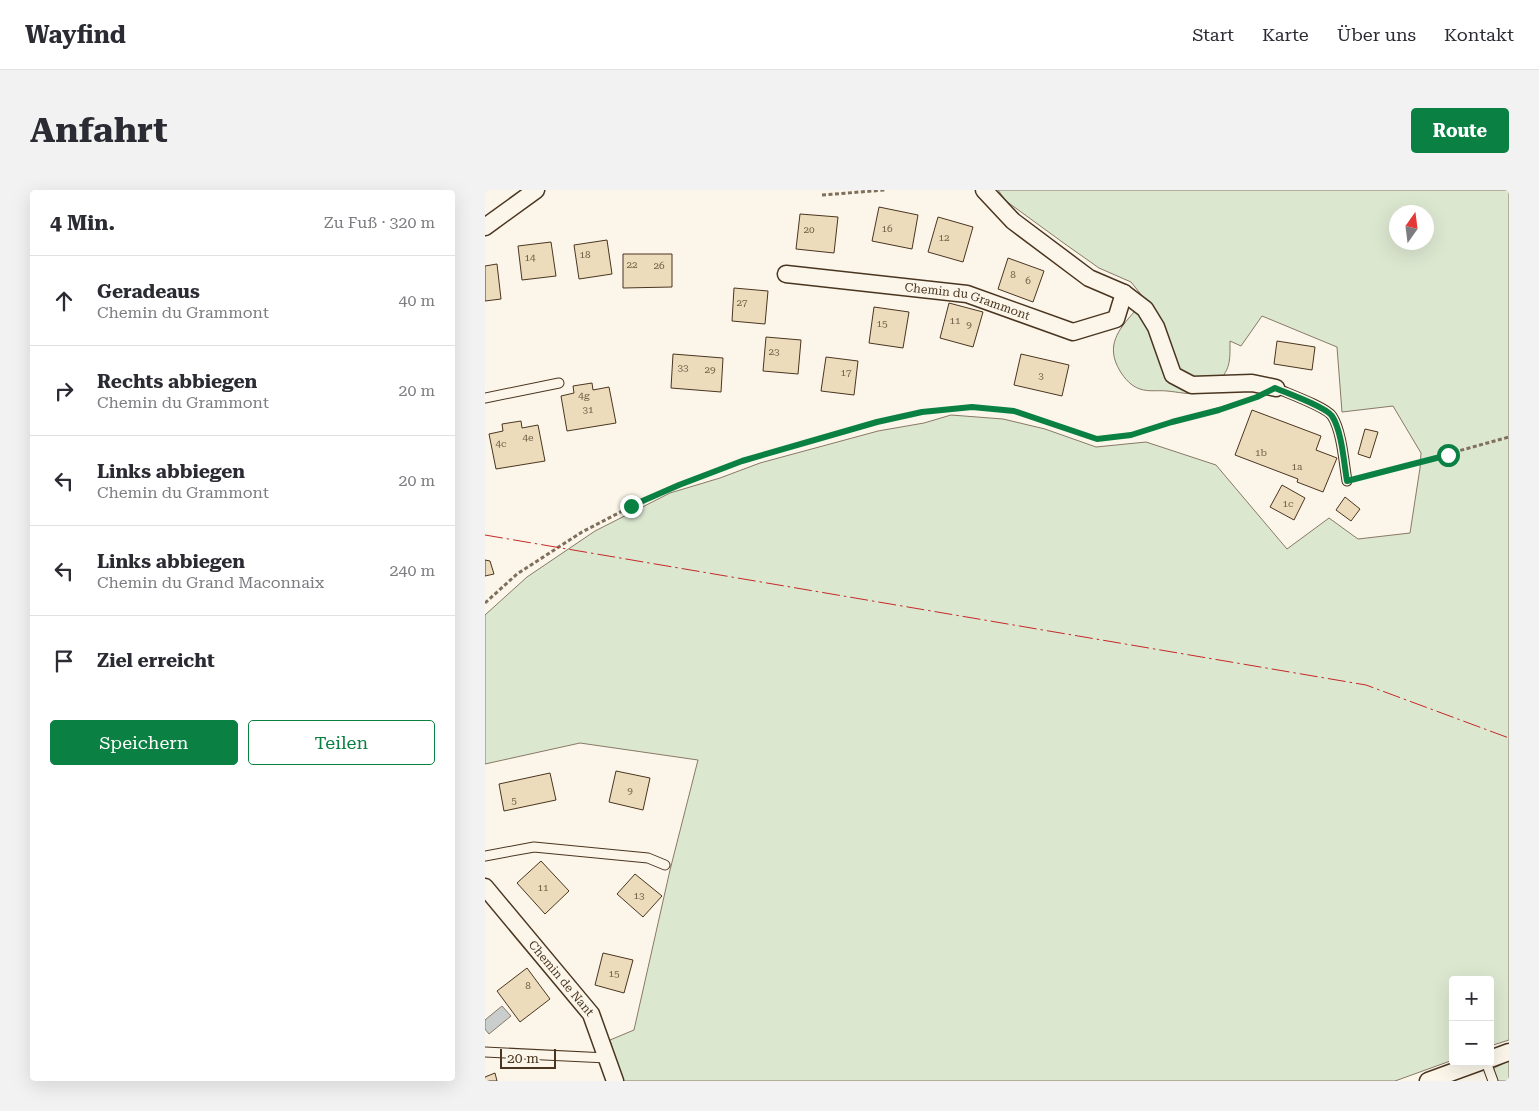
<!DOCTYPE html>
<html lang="de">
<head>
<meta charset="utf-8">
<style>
  :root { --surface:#fff; --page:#f2f2f3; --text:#2b2b33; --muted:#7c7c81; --line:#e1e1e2; --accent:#0b8043 }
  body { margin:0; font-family:"Roboto Serif",serif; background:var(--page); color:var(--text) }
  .controls { position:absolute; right:15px; bottom:15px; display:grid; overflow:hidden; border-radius:5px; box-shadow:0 5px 20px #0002 }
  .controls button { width:45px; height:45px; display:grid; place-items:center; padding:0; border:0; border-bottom:1px solid var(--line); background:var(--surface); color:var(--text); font:25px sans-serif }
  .compass { position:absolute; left:904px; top:15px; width:45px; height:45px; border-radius:50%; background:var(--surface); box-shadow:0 5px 20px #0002; rotate:14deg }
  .scale { position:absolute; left:15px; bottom:12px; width:56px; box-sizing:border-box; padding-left:5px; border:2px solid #4a3520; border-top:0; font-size:14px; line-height:18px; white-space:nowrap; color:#4a3520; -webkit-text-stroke:4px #fbf6e9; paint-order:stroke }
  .stop { position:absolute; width:15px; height:15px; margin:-11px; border:4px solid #0b8043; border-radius:50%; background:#fff }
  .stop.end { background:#0b8043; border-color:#fff; box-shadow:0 1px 5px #0008 }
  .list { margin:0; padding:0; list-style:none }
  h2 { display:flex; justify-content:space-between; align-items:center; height:65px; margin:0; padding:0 20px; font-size:21px }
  h2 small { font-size:16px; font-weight:400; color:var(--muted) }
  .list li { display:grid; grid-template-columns:32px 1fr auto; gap:15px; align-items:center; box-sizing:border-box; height:90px; padding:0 20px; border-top:1px solid var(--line) }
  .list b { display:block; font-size:19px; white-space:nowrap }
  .list p { margin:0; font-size:16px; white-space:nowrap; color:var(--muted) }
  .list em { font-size:16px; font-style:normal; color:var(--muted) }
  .actions { display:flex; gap:10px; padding:15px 20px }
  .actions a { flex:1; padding:11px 0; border:1px solid var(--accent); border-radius:5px; text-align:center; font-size:18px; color:var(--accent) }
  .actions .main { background:var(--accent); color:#fff }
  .icon { flex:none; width:28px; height:28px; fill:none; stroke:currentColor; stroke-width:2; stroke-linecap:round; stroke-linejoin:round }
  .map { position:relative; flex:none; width:1024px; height:891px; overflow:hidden; border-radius:5px }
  header { display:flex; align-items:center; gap:30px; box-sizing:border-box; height:70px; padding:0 25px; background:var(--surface); border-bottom:1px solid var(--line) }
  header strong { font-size:24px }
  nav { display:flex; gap:28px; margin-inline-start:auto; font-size:18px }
  .intro { display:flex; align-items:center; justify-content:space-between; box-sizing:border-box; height:120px; padding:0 30px }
  h1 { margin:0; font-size:35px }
  .button { padding:12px 22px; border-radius:5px; background:var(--accent); color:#fff; font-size:18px; font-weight:700 }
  main { display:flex; gap:30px; padding:0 30px }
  aside { flex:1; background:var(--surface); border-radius:5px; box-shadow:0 5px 20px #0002 }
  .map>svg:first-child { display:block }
  .green { fill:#dce7d0; stroke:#887966; fill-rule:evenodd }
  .water { fill:#c9cecd; stroke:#887966 }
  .building { fill:#ecdcbc; stroke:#4a3520 }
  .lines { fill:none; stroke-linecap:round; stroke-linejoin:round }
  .service-casing { stroke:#4a3520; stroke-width:11 }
  .minor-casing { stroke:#4a3520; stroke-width:19 }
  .path { stroke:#7f6f5c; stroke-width:3; stroke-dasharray:4 2.5; stroke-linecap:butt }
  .service { stroke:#fbf6e9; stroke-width:9 }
  .minor { stroke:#fbf6e9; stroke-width:16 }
  .power { stroke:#c62828; stroke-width:1; stroke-dasharray:18 4 2.5 4; stroke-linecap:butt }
  .route { stroke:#0b8043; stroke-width:6 }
  .labels { text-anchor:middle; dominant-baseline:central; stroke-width:4; stroke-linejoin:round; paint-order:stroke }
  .number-label { font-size:10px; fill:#725f47 }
  .street-label { font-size:12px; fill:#4a3520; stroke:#fbf6e9 }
</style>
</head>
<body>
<header>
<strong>Wayfind</strong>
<nav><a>Start</a><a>Karte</a><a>Über uns</a><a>Kontakt</a></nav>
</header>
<div class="intro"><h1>Anfahrt</h1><a class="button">Route</a></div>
<main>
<aside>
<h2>4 Min.<small>Zu Fuß · 320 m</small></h2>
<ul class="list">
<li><svg class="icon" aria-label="ahead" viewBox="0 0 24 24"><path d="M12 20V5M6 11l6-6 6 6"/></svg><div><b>Geradeaus</b><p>Chemin du Grammont</p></div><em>40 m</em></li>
<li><svg class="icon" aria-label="right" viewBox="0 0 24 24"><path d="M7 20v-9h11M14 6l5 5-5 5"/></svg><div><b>Rechts abbiegen</b><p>Chemin du Grammont</p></div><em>20 m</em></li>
<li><svg class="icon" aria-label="left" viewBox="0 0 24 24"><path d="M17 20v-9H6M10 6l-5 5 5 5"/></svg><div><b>Links abbiegen</b><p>Chemin du Grammont</p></div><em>20 m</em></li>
<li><svg class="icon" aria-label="left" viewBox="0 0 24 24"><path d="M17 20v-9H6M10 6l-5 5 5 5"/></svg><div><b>Links abbiegen</b><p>Chemin du Grand Maconnaix</p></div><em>240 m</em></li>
<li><svg class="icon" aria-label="arrive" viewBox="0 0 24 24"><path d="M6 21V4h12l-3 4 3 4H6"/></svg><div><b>Ziel erreicht</b></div></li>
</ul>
<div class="actions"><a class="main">Speichern</a><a>Teilen</a></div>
</aside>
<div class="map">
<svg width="1024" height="891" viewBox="0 0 1024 891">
  <rect width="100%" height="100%" fill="#fbf6e9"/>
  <!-- green -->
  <path class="green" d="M 513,0 L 1024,0 L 1024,850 L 1005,856 L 1005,790 L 968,790 L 968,870 L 910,891 L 136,891 L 125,850 L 149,840 L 185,680 L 213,570 L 95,553 L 0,574 L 0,425 L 42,387 L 110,341 L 185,303 L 235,288 L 275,273 L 393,241 L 439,233 L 466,225 L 518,229 L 560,239 L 611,257 L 661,252 L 731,275 L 802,359 L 844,328 L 873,349 L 925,343 L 935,278 L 936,263 L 908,216 L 857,222 L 852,157 L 777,126 L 756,156 L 745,151 C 745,171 746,181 729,195 C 725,199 722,202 716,203 C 705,205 693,202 682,201 C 672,200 664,202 655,199 C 646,196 640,189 635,181 C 620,156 633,140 650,121 L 670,122 L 646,92 L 614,78 L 580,54 L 521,11 ZM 912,22 L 942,22 L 942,52 L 912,52 Z
    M 1024,871 L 1024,891 L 1008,891 L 1009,878 Z"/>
  <!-- water -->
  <path class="water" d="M 17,816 L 26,826 L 4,844 L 0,839 L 0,830 Z"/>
  <!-- building -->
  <path class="building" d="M 394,17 L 433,25 L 427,59 L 387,51 Z
    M 315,24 L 353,27 L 349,63 L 311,59 Z
    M 453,27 L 488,37 L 478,72 L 443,62 Z
    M 122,50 L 127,84 L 94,89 L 89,55 Z
    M 66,52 L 71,86 L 37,90 L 33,56 Z
    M 138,64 L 187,64 L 187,97 L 138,98 Z
    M 523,68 L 559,81 L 548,112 L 513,99 Z
    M 12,74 L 16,109 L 0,111 L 0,76 Z
    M 249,98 L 283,101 L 280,134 L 247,131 Z
    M 464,113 L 498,122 L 488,157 L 455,148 Z
    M 389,117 L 424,122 L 418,158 L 384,153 Z
    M 281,147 L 316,150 L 313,184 L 278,181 Z
    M 792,151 L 830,157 L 827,180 L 789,174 Z
    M 188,164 L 238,168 L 236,202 L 186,198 Z
    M 536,164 L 584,175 L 577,206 L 529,195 Z
    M 341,167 L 373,171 L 369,205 L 336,201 Z
    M 107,193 L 108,200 L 124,197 L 131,233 L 82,241 L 76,206 L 89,203 L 88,196 Z
    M 767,220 L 836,246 L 831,260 L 852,268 L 838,302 L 812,292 L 813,289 L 750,265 Z
    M 36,231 L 37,238 L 53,235 L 60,271 L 11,279 L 4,244 L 18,241 L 17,234 Z
    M 880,239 L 893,242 L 885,268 L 873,264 Z
    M 797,295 L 820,308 L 809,330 L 785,317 Z
    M 860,307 L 875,319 L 866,331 L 851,320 Z
    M 0,370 L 5,371 L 9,384 L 0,386 Z
    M 131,581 L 165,588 L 158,620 L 124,612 Z
    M 65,583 L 71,610 L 19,621 L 14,594 Z
    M 56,671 L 84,701 L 60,724 L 32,693 Z
    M 150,684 L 177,706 L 158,727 L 132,704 Z
    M 118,763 L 148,770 L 139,803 L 110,795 Z
    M 42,778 L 65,809 L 35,832 L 12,801 Z
    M 10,883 L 12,891 L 0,891 L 0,887 Z"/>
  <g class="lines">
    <!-- service casing -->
    <g class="service-casing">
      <path id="service" d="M 791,198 C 802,203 841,217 847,226 C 857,241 859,274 862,291
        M 0,208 L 74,193
        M 0,666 L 49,657 L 163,668 L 180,675
        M 0,862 L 122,868
        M 1001,872 L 1008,891"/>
    </g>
    <!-- minor casing -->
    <g class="minor-casing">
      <g id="minor">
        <path d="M 499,0 L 528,31 L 604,88 L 639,103 L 660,119 L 671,137 L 688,185 L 707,195 L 767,193 L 791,198"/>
        <path d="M 0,37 L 51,0"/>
        <path id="s1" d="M 301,84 L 482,104 L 588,142 L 631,129 L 639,103"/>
        <path id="s2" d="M 0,697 L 106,824 L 130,891"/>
        <path d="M 1005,869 L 1024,862"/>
        <path d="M 943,891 L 995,872"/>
      </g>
    </g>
    <!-- path -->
    <path class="path" d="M 337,5 L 400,0
      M 875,288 L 1024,247
      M 0,413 L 32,384 L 97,342 L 147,316 L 194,295 L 257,271 L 392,232 L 437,222 L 487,217 L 529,221 L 612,249 L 646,245 L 756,212"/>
    <!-- service -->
    <use href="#service" class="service"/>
    <!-- minor -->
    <use href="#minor" class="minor"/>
    <!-- power -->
    <path class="power" d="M 0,345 L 881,495 L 1024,548"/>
  </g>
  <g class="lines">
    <!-- route -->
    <path class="route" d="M 146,316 L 194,295 L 257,271 L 392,232 L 437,222 L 487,217 L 529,221 L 612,249 L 646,245 L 687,232 L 734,220 L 772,207 L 790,198 C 802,203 841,217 847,226 C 857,241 859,274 862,291 L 963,265"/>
  </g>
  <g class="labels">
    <!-- number labels -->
    <g class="number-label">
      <text x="402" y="38">16</text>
      <text x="324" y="39">20</text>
      <text x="459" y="47">12</text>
      <text x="100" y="64">18</text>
      <text x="45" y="67">14</text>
      <text x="147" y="74">22</text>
      <text x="174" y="75">26</text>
      <text x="528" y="84">8</text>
      <text x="543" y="90">6</text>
      <text x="257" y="112">27</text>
      <text x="470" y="130">11</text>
      <text x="397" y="133">15</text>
      <text x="484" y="134">9</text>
      <text x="289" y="161">23</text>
      <text x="198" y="177">33</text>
      <text x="225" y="179">29</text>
      <text x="361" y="182">17</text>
      <text x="556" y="185">3</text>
      <text x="99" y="205">4g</text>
      <text x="103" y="219">31</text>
      <text x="43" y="247">4e</text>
      <text x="16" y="253">4c</text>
      <text x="776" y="262">1b</text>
      <text x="812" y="276">1a</text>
      <text x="803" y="313">1c</text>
      <text x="145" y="600">9</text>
      <text x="29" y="610">5</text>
      <text x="58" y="697">11</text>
      <text x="154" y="705">13</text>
      <text x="129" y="783">15</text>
      <text x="43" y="795">8</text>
    </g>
    <!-- street labels -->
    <g class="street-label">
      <text stroke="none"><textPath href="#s1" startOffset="184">Chemin du Grammont</textPath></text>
      <text stroke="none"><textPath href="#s2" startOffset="119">Chemin de Nant</textPath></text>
    </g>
  </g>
</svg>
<div class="controls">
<button>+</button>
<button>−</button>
</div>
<svg class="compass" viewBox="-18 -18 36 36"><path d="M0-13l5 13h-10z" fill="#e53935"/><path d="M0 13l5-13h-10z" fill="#7c7c81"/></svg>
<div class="scale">20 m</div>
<div class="stop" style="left:963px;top:265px"></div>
<div class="stop end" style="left:146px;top:316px"></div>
</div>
</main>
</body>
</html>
